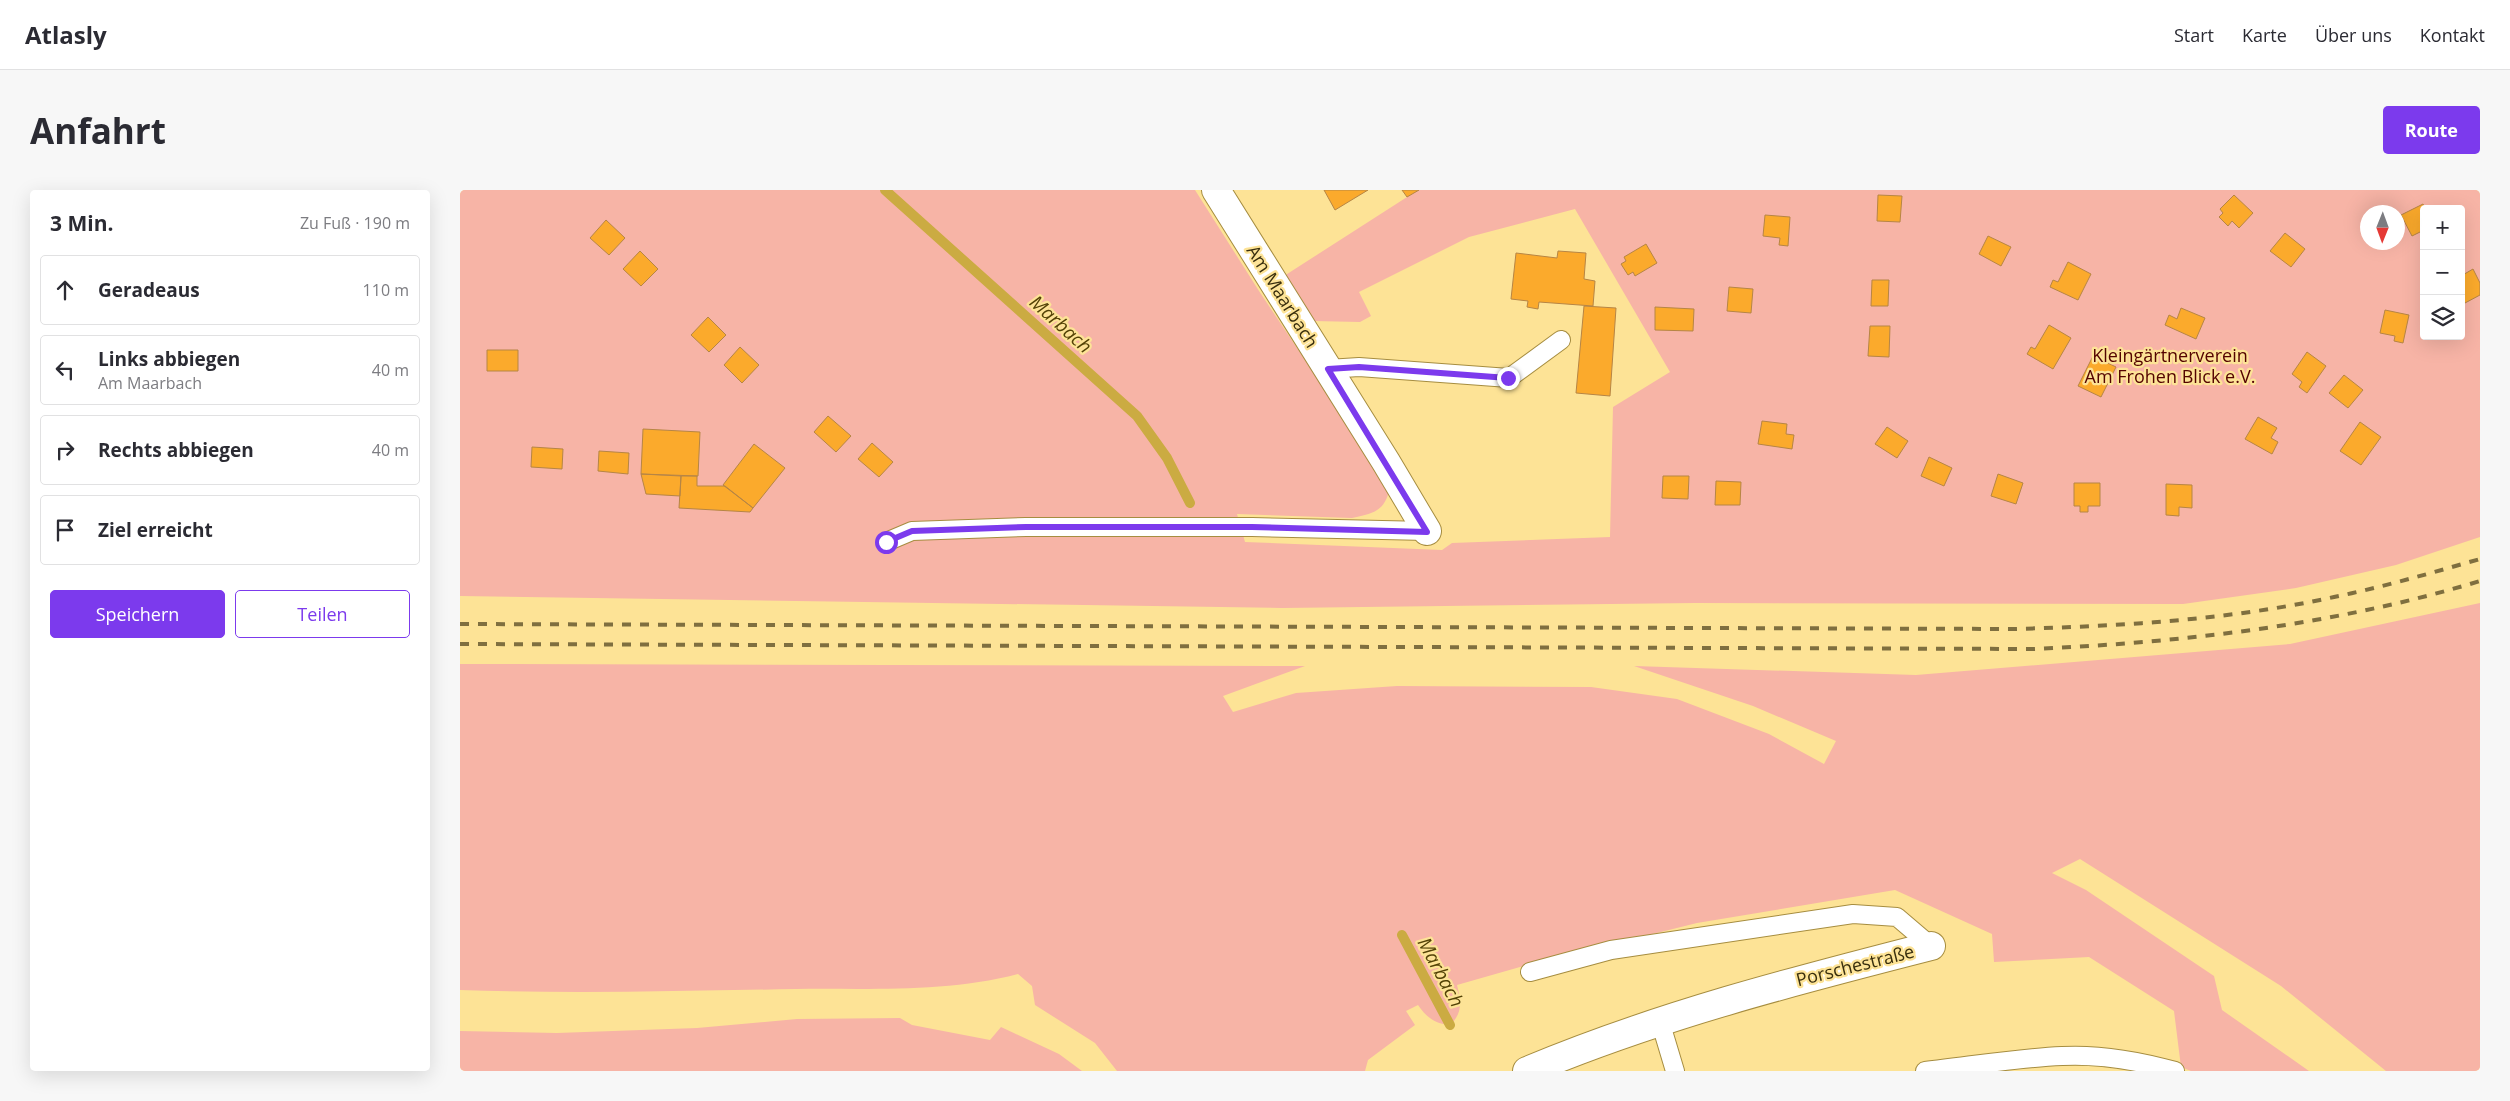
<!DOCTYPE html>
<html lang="de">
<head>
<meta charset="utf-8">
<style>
  :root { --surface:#fff; --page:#f7f7f7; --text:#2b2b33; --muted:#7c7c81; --line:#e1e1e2; --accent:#7c3aed }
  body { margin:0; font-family:"Open Sans",sans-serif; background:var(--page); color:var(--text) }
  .controls { position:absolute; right:15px; top:15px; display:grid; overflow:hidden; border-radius:5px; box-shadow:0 5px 20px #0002 }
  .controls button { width:45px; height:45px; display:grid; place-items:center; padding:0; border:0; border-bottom:1px solid var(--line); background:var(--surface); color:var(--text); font:25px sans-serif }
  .compass { position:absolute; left:1900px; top:15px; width:45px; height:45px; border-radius:50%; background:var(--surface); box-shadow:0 5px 20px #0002; rotate:181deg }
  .stop { position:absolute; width:15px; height:15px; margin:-11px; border:4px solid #7c3aed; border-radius:50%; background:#fff }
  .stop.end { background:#7c3aed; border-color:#fff; box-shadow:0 1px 5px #0008 }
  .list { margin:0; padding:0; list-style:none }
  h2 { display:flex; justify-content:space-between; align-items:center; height:65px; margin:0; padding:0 20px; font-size:21px }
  h2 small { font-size:16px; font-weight:400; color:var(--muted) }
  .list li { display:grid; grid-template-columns:32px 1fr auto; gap:15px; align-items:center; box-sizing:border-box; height:70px; margin:0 10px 10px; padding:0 10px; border:1px solid var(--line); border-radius:5px }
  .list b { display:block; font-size:19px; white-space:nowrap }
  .list p { margin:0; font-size:16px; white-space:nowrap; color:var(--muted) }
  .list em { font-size:16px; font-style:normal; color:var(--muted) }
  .actions { display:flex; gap:10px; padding:15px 20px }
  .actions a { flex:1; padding:11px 0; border:1px solid var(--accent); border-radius:5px; text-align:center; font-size:18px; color:var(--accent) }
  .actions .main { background:var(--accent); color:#fff }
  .icon { flex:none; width:28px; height:28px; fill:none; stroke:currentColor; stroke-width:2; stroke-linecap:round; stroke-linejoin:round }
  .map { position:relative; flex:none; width:2020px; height:881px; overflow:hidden; border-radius:5px }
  header { display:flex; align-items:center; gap:30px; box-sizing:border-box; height:70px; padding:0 25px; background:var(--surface); border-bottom:1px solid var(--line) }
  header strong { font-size:24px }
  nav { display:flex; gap:28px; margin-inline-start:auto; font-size:18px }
  .intro { display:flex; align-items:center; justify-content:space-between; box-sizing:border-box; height:120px; padding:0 30px }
  h1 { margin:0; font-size:35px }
  .button { padding:12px 22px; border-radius:5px; background:var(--accent); color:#fff; font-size:18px; font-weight:700 }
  main { display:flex; gap:30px; padding:0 30px }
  aside { flex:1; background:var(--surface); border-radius:5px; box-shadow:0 5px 20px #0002 }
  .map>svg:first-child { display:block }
  .green { fill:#f7b4a6; fill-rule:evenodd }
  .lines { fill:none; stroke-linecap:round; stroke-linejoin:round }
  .stream { stroke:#cbab42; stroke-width:10 }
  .building { fill:#fbaa2c; stroke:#b68545 }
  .lane-casing { stroke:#a68d40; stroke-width:20 }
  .street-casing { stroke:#a68d40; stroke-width:30 }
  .lane { stroke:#fff; stroke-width:18 }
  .street { stroke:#fff; stroke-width:28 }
  .rail { stroke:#7f6f3f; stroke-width:4; stroke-dasharray:9 9; stroke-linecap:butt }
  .route { stroke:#7c3aed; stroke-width:6 }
  .labels { text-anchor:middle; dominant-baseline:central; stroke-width:4.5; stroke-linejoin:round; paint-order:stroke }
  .street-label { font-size:18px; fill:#392f0e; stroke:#fde396 }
  .park-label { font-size:18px; fill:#540300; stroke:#fde396 }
  .water-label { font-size:19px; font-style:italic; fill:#534206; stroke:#fde396 }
</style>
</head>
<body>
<header>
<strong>Atlasly</strong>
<nav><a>Start</a><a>Karte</a><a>Über uns</a><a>Kontakt</a></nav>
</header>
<div class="intro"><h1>Anfahrt</h1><a class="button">Route</a></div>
<main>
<aside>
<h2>3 Min.<small>Zu Fuß · 190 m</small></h2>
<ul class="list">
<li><svg class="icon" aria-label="ahead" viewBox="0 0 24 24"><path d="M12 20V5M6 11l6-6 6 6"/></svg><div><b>Geradeaus</b></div><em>110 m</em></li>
<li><svg class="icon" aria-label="left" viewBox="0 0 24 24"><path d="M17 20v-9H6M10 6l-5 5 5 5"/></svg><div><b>Links abbiegen</b><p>Am Maarbach</p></div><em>40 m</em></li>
<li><svg class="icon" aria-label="right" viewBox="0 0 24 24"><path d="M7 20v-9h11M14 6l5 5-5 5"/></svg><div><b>Rechts abbiegen</b></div><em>40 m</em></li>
<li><svg class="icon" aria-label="arrive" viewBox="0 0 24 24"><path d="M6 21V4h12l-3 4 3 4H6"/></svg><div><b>Ziel erreicht</b></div></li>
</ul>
<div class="actions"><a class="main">Speichern</a><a>Teilen</a></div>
</aside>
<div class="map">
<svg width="2020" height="881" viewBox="0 0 2020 881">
  <rect width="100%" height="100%" fill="#fde396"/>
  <!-- green -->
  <path class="green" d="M 0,0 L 735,0 L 799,101 L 930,297 C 925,321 915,323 892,328 L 777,324 L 785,352 L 982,360 L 992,353 L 1150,347 L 1153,217 L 1210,182 L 1115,19 L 1009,47 L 899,102 L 911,126 L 900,132 L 853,131 L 824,86 L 958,0 L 2020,0 L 2020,347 L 1936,375 L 1836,398 L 1723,414 L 1235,413 L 822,418 L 0,406 ZM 1964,19 L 2001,19 L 2001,146 L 1964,146 ZM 1908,22 L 1938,22 L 1938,52 L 1908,52 Z
    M 2020,413 L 2020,881 L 1926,881 L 1821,796 L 1620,669 L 1592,683 L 1626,700 L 1754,786 L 1762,820 L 1849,881 L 1731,881 L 1721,877 L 1714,821 L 1629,767 L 1534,772 L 1532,744 L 1435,700 L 1237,733 L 1060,777 L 997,795 C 1001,811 1003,823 990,835 C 975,834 966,827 958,815 L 946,821 L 955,835 L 908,870 L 905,881 L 657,881 L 635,853 L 575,815 L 572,796 L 558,784 C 486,803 409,798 336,799 C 224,801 112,804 0,800 L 0,474 L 845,476 L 763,506 L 773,522 L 836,503 L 937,496 L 1131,497 L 1217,509 L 1309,544 L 1364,574 L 1376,551 L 1293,516 L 1174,476 L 1456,485 L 1830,454 Z
    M 440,828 L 452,835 L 530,850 L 541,837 L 599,864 L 622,881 L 0,881 L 0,841 L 97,843 L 237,838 L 337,829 Z"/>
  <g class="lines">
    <!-- stream -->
    <path class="stream" d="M 425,0 L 677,226 L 707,268 L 730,313
      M 942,745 L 990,835"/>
  </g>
  <!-- building -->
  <path class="building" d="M 864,0 L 908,0 L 875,20 Z
    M 942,0 L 959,0 L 947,7 Z
    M 1418,5 L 1442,6 L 1440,32 L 1417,31 Z
    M 1774,5 L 1793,23 L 1779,38 L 1772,31 L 1768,36 L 1759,27 L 1763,23 L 1760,19 Z
    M 1963,14 L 1966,19 L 1964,19 L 1964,40 L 1952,46 L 1941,25 Z
    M 1305,25 L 1330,27 L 1328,56 L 1319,55 L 1320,48 L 1303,46 Z
    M 146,30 L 165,48 L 149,65 L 130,48 Z
    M 1825,43 L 1845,59 L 1831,77 L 1810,61 Z
    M 1528,46 L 1551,57 L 1541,76 L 1519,64 Z
    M 1186,54 L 1197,73 L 1175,86 L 1173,82 L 1168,85 L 1161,74 L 1166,71 L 1164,67 Z
    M 180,61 L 198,79 L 181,96 L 163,79 Z
    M 1098,61 L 1126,63 L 1124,89 L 1135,91 L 1133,116 L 1079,112 L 1078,119 L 1067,117 L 1068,111 L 1051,109 L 1056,63 L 1097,68 Z
    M 1608,72 L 1631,84 L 1618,110 L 1590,97 L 1593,90 L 1598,92 Z
    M 2013,79 L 2020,93 L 2020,105 L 2005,113 L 2001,106 L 2001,86 Z
    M 1412,90 L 1429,90 L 1428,116 L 1411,116 Z
    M 1269,97 L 1293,99 L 1291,123 L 1267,121 Z
    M 1124,116 L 1156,118 L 1150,206 L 1116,203 Z
    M 1195,117 L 1234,119 L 1233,141 L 1195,140 Z
    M 1721,118 L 1745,128 L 1736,149 L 1705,135 L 1709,125 L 1717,129 Z
    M 1925,120 L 1949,125 L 1943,153 L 1934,151 L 1935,146 L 1920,143 Z
    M 248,127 L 266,145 L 249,162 L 231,145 Z
    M 1589,135 L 1611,148 L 1593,179 L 1567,164 L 1571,157 L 1575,159 Z
    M 1410,136 L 1430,136 L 1429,167 L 1408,166 Z
    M 280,157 L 299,175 L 282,193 L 264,175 Z
    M 27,160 L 58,160 L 58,181 L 27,181 Z
    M 1847,162 L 1866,176 L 1847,203 L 1839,197 L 1842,192 L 1832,184 Z
    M 1633,166 L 1656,177 L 1641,207 L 1618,196 Z
    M 1884,185 L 1903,200 L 1888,218 L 1869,203 Z
    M 368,226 L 391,246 L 376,262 L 354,242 Z
    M 1798,227 L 1817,238 L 1811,248 L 1818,252 L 1812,264 L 1785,249 Z
    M 1302,231 L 1327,234 L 1326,244 L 1334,245 L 1332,259 L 1298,254 Z
    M 1900,232 L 1921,247 L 1901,275 L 1880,261 Z
    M 1427,237 L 1448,251 L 1437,268 L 1415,254 Z
    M 183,239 L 240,242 L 238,286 L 181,284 Z
    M 412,253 L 433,272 L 419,287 L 398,269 Z
    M 294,254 L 325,278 L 293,318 L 263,295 Z
    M 72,257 L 103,259 L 102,279 L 71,277 Z
    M 139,261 L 169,263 L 168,284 L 138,281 Z
    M 1469,267 L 1492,278 L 1484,296 L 1461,286 Z
    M 181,284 L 221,286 L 220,306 L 186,304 Z
    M 1538,284 L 1563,293 L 1556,314 L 1531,306 Z
    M 221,286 L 237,286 L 237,296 L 265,296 L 293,318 L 290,322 L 219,318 Z
    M 1203,286 L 1229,286 L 1228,309 L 1202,308 Z
    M 1256,291 L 1281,292 L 1280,315 L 1255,315 Z
    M 1614,293 L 1640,293 L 1640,316 L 1628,316 L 1628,322 L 1620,322 L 1620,316 L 1614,316 Z
    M 1706,294 L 1732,295 L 1732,318 L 1719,317 L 1719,326 L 1706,325 Z"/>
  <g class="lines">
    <!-- lane casing -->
    <g class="lane-casing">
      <path id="lane" d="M 868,179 L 899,177 L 1049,188 L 1101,150
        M 426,352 L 452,341 L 566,337 L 792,337 L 967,341
        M 1070,782 L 1151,760 L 1393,724 L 1437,727 L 1471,756
        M 1200,831 L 1215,881
        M 1465,881 C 1510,876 1556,868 1602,866 C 1639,864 1679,871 1715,881"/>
    </g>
    <!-- street casing -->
    <g class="street-casing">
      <path id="street" d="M 756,0 L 926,272 L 967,341
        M 1067,881 C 1198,826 1334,791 1471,756"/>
    </g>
    <!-- lane -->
    <use href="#lane" class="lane"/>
    <!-- street -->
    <use href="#street" class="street"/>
    <!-- rail -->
    <path class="rail" d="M 0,434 L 1554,439 C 1661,436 1769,430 1874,407 C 1923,397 1971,383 2020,369
      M 0,454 L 1574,459 C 1726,452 1875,435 2020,391"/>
  </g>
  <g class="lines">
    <!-- route -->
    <path class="route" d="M 426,352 L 452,341 L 566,337 L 792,337 L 967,342 L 868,179 L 899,177 L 1048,188"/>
  </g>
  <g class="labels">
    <!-- street labels -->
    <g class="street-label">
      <text transform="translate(823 106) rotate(58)">Am Maarbach</text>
      <text transform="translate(1395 775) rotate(-14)">Porschestraße</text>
    </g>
    <!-- park labels -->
    <g class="park-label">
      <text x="1710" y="165">Kleingärtnerverein<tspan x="1710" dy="21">Am Frohen Blick e.V.</tspan></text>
    </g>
    <!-- water labels -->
    <g class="water-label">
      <text transform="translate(601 134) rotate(42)">Marbach</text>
      <text transform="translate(981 782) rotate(62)">Marbach</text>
    </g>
  </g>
</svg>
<div class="controls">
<button>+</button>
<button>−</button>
<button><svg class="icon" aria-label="layers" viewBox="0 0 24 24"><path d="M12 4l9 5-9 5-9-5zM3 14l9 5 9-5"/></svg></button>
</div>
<svg class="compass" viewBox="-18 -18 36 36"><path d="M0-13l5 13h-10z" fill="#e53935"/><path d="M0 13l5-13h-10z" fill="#7c7c81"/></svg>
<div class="stop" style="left:426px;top:352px"></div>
<div class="stop end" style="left:1048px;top:188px"></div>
</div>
</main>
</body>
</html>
